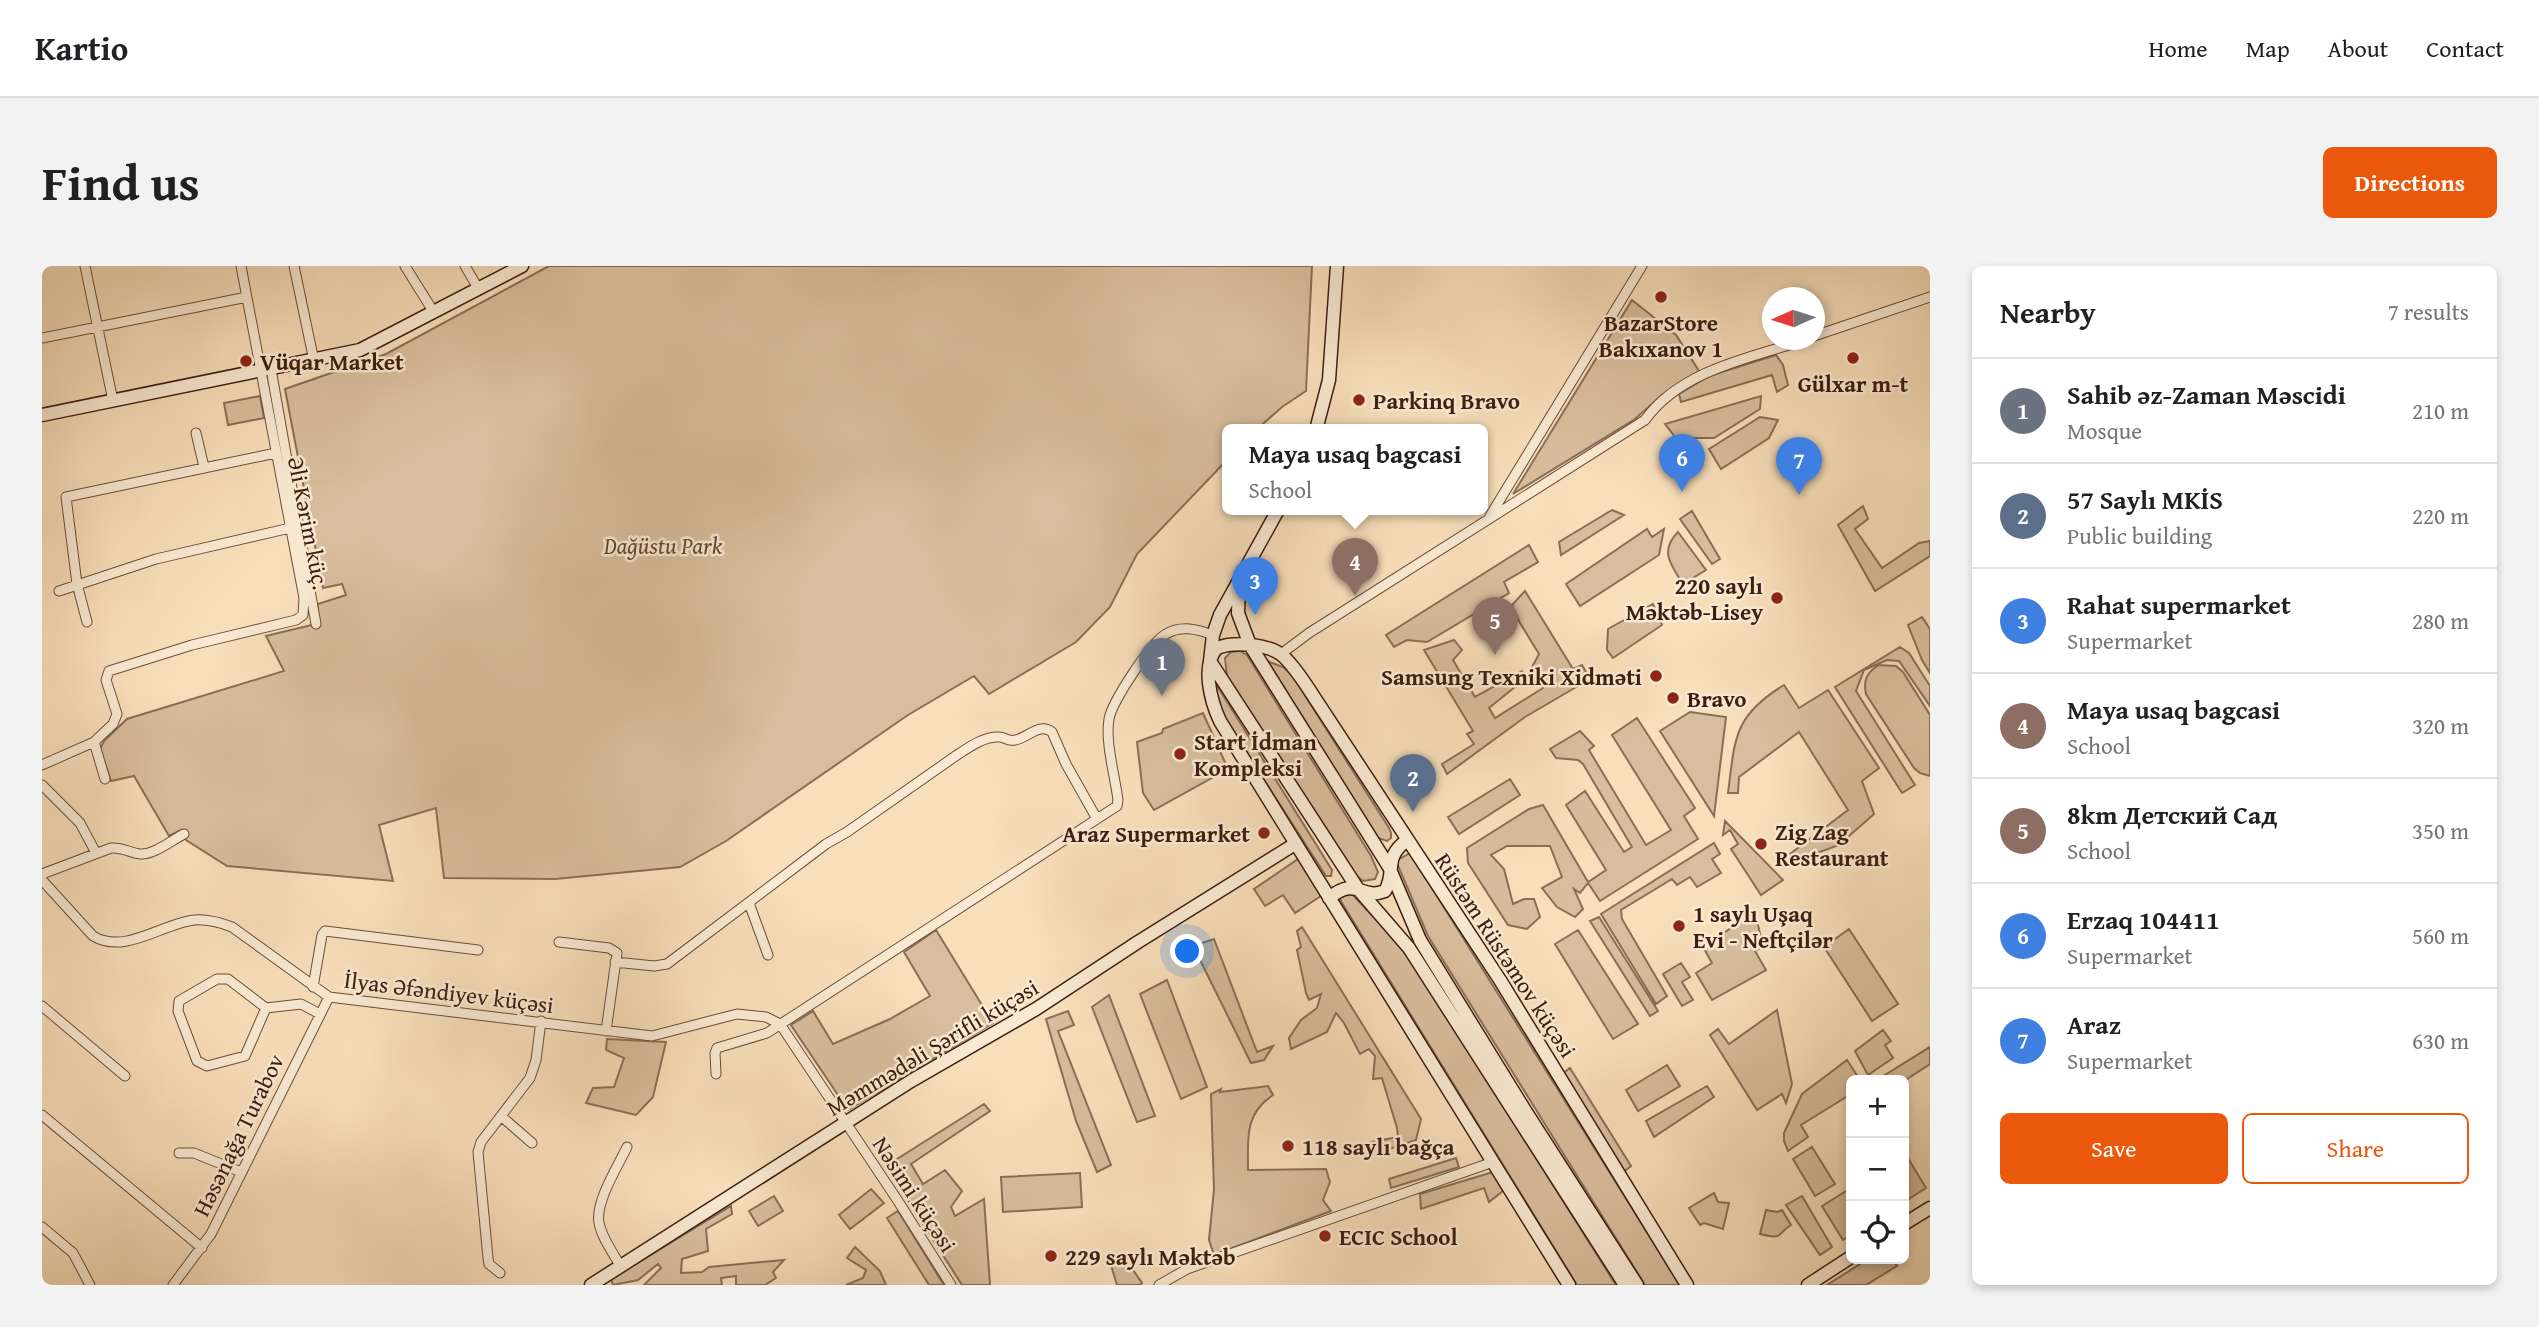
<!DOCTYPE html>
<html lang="en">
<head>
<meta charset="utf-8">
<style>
  :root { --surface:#fff; --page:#f2f2f2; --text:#202124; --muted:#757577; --line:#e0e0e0; --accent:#ea580c }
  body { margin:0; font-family:"Gentium Book Plus",serif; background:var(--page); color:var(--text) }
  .controls { position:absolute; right:21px; bottom:21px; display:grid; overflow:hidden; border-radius:10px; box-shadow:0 4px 10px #0003 }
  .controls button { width:63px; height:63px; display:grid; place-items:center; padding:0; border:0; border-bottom:2px solid var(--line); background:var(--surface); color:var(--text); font:35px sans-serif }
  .compass { position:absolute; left:1720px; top:21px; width:63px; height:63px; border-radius:50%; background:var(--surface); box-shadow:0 4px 10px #0003; rotate:267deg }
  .you { position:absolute; left:1146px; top:686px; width:24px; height:24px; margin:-18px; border:5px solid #fff; border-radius:50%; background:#1a73e8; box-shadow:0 0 0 10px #1a73e833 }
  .badge { display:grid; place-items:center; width:46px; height:46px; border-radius:50%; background:var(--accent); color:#fff; font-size:23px; font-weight:700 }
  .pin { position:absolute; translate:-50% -58px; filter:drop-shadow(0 2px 4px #0008) }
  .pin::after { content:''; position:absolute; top:37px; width:24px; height:21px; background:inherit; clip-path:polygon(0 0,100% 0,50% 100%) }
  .popup { position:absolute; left:1180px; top:158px; width:266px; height:91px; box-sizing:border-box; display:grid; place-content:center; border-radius:10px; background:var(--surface); filter:drop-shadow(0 2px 5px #0005); font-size:23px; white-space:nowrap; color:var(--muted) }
  .popup b { font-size:26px; color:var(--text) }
  .popup::after { content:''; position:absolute; left:50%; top:100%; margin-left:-14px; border:14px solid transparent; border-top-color:var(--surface) }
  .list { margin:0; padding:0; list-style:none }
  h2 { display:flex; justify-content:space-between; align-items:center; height:91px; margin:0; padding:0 28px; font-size:30px }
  h2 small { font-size:23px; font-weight:400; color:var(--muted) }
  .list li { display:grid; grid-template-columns:46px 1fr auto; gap:21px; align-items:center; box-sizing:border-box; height:105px; padding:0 28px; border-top:2px solid var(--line) }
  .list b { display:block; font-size:26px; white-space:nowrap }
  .list p { margin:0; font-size:23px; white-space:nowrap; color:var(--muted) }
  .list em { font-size:23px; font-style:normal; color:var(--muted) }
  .actions { display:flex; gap:14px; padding:21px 28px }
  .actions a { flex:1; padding:16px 0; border:2px solid var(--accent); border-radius:10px; text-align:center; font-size:24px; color:var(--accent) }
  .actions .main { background:var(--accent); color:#fff }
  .icon { flex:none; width:38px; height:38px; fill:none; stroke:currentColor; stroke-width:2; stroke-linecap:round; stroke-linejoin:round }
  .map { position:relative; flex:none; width:1888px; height:1019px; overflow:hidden; border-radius:10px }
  header { display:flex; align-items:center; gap:42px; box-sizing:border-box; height:98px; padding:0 35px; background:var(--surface); border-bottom:2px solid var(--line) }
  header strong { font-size:33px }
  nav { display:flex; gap:38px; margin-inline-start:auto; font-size:24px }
  .intro { display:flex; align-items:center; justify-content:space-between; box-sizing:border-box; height:168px; padding:0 42px }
  h1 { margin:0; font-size:49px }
  .button { padding:18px 32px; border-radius:10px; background:var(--accent); color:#fff; font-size:24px; font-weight:700 }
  main { display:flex; gap:42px; padding:0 42px }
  aside { flex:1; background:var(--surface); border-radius:10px; box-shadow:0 4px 10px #0003 }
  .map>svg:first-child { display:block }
  .green { fill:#d8be9e; stroke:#8a6e57; stroke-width:2 }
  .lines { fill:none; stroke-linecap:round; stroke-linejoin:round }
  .street-casing { stroke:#6b4e3b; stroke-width:11 }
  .secondary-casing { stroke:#3c1e10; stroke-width:15 }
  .street { stroke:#faead3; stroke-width:9 }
  .secondary { stroke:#faead3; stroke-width:12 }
  .poi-dot { fill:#8f2418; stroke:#faead3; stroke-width:2.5 }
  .labels { text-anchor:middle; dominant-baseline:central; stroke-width:5; stroke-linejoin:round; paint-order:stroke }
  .poi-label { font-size:23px; font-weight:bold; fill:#3c1e10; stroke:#faead3; text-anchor:start }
  .street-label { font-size:23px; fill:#3c1e10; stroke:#faead3 }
  .park-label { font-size:23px; font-style:italic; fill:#634634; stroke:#faead3 }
</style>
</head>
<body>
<header>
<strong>Kartio</strong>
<nav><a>Home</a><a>Map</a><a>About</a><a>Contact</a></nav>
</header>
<div class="intro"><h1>Find us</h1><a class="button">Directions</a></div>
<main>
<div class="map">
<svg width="1888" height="1019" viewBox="0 0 1888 1019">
  <rect width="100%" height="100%" fill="#f8dfbb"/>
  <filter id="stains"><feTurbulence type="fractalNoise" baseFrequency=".00286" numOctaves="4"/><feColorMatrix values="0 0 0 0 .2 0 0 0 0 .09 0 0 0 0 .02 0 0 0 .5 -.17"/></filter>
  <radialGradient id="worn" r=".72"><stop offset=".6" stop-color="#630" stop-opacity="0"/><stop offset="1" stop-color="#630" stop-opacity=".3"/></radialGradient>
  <!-- green -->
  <path class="green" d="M 507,0 L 1270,0 L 1264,125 L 1240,141 L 1214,164 L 1185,164 L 1185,194 L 1095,288 L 1068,341 L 1034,376 L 947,428 L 932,410 L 866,449 L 684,575 L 638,601 L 513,613 L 402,612 L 394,542 L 337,559 L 351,615 L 185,600 L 144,574 L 139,564 L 127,570 L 92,510 L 69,515 L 58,483 L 62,475 L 85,453 L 242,405 L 224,370 L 274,358 L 276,338 L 304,329 L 300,318 L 281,322 L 243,123 L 344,88 Z
    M 1590,34 L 1634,69 L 1657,105 L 1620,129 L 1593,153 L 1471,228 Z
    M 1734,89 L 1741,99 L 1746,119 L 1735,126 L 1730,109 L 1639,136 L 1637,128 L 1667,110 Z
    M 218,130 L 222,152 L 186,159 L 182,137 Z
    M 1719,130 L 1718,143 L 1672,172 L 1634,172 L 1623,158 Z
    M 1718,151 L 1736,154 L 1727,172 L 1679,203 L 1667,183 Z
    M 1821,240 L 1826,253 L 1813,263 L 1840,302 L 1877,277 L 1888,275 L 1888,290 L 1833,325 L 1796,259 Z
    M 1570,244 L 1582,249 L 1519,289 L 1517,276 Z
    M 1650,245 L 1678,293 L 1670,298 L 1638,253 Z
    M 1605,263 L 1610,271 L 1622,263 L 1617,289 L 1538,340 L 1524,318 Z
    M 1636,266 L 1664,304 L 1641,318 C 1629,299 1617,285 1636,266 Z
    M 1487,279 L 1496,296 L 1462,316 L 1467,327 L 1385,376 L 1365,374 L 1352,381 L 1344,369 Z
    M 1483,325 L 1531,403 L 1540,399 L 1548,413 L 1483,451 L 1405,508 L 1400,498 L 1432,478 L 1425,468 L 1431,465 L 1382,384 L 1412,374 L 1420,384 L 1411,394 L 1433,431 L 1480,405 L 1484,412 L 1447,442 L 1453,452 L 1501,422 L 1489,403 L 1497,388 L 1478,357 L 1470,339 Z
    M 1611,338 L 1620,359 L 1571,392 L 1565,384 L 1566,363 Z
    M 1880,351 L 1888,363 L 1888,407 L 1880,394 L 1866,359 Z
    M 1858,381 L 1867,387 L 1888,420 L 1888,440 L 1857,395 L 1845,394 L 1822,404 L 1814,425 L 1873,519 L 1860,527 L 1793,421 Z
    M 1198,385 L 1205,389 L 1329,590 L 1336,606 L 1333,613 L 1321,615 L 1314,609 L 1185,410 L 1183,392 L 1189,386 Z
    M 1225,395 L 1241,401 L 1250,409 L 1347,562 L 1349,567 L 1349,572 L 1345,575 L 1336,572 Z
    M 1837,399 L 1854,400 L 1861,406 L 1888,449 L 1888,510 L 1878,507 L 1872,502 L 1824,428 C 1821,414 1825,406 1837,399 Z
    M 1174,418 L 1290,604 L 1289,610 L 1284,610 L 1176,443 Z
    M 1742,419 L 1757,442 L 1786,424 L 1837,502 L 1820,515 L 1832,548 L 1797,579 L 1751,596 L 1736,597 L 1806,544 L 1757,466 L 1697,511 L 1696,527 L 1686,527 C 1693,473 1691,450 1742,419 Z
    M 1648,446 L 1684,451 L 1672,550 L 1618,465 Z
    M 1161,447 L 1186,503 L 1112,544 L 1101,527 L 1095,476 L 1120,467 L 1121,463 Z
    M 1595,452 L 1653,542 L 1642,550 L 1656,573 L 1558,635 L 1546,617 L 1538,627 L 1532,623 L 1541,643 L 1533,651 L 1515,641 L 1500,622 L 1520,611 L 1508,580 L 1465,580 L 1449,589 L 1462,603 L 1471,638 L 1482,633 L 1492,633 L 1498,651 L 1485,663 L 1466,659 L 1426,597 L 1425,582 L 1487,543 L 1501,539 L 1546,616 L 1564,604 L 1524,539 L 1543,525 L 1582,586 L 1590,581 L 1541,498 L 1536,494 L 1514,492 L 1508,483 L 1538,465 L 1552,480 L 1547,484 L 1604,579 L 1629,564 L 1570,469 Z
    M 1468,513 L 1478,529 L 1417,568 L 1406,551 Z
    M 1683,555 L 1741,614 L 1719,629 L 1689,583 L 1696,578 L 1688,564 L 1681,569 Z
    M 1672,577 L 1678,588 L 1670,593 L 1679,607 L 1655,621 L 1648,611 L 1635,619 L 1630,613 L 1579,644 L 1580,653 L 1625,730 L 1614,738 L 1559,648 Z
    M 1368,587 L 1638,1019 L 1603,1019 L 1386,670 L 1354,595 Z
    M 1256,593 L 1279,630 L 1253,647 L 1241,629 L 1223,640 L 1212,623 Z
    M 1307,625 L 1362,683 L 1574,1019 L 1535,1019 L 1297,632 Z
    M 1711,647 L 1714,650 L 1721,681 L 1713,685 L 1724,704 L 1670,734 L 1654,707 L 1670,697 L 1661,681 Z
    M 1557,651 L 1616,745 L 1608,750 L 1548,655 Z
    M 1260,661 L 1379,853 L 1374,874 L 1333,888 L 1329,876 L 1356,871 L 1355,862 L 1340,812 L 1331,813 L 1333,790 L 1327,783 L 1318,788 L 1302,757 L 1294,747 L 1285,766 L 1249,783 L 1247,772 L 1259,754 L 1275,742 L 1279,728 L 1267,734 L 1264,727 L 1255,684 L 1259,681 L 1255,665 Z
    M 1807,663 L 1856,738 L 1830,755 L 1782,681 Z
    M 894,664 L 951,757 L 806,844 L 749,759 L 771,745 L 791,778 L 848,753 L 888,730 L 862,686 Z
    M 1536,664 L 1596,758 L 1571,773 L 1513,678 Z
    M 1172,673 L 1215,786 L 1231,780 L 1222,794 L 1209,797 L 1158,694 L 1160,677 Z
    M 1639,697 L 1648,711 L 1640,716 L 1651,734 L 1640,740 L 1621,708 Z
    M 1125,714 L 1165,821 L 1139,833 L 1098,728 Z
    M 1067,729 L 1113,850 L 1095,856 L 1050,741 Z
    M 1735,744 L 1750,818 L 1744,837 L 1740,828 L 1715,844 L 1668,769 L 1676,763 L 1687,778 Z
    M 1026,745 L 1032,759 L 1016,765 L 1069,899 L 1055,906 L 1034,855 L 1004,753 Z
    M 1841,764 L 1849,775 L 1843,779 L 1851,792 L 1826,809 L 1813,785 Z
    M 565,773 L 624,776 L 611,831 L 594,849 L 544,837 L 551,822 L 572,821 L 582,792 L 564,784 Z
    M 1888,781 L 1888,798 L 1862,815 L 1839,814 L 1838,812 Z
    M 1805,794 L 1818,814 L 1809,814 L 1809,828 L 1759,859 L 1766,871 L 1746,885 L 1742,875 L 1742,867 L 1760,828 Z
    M 1625,799 L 1638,820 L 1596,845 L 1584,824 Z
    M 1528,802 L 1589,900 L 1580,907 L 1520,808 Z
    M 1226,820 L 1231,829 C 1202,848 1206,873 1206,904 L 1284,903 L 1288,916 L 1281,934 L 1289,945 L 1172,989 L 1167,974 L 1172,923 L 1169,828 L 1179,823 L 1178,826 Z
    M 1665,820 L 1672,831 L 1612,871 L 1604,855 Z
    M 942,838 L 948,845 L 869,898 L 881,918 L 903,904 L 920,925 L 909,941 L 913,950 L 942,933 L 948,1019 L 920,1019 L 844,900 Z
    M 1770,881 L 1793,918 L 1773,930 L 1751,893 Z
    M 1864,889 L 1884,922 L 1862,936 L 1862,890 Z
    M 1414,892 L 1417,901 L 1349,922 L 1347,913 Z
    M 1451,906 L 1461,925 L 1447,936 L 1442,922 L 1379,943 L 1378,928 Z
    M 1038,907 L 1040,941 L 961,946 L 959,911 Z
    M 1809,922 L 1809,968 L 1801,974 L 1780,940 Z
    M 829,923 L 842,937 L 808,963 L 797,949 Z
    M 1672,927 L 1676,936 L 1687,937 L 1681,963 L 1662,957 L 1658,959 L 1647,942 Z
    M 732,930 L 741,945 L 716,960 L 707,945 Z
    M 1760,930 L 1790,981 L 1778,989 L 1744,939 Z
    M 689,940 L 690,948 L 664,963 L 666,985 L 640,993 L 639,1007 L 660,1006 L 667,1001 L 742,994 L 731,1006 L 734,1012 L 723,1019 L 694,1019 L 694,1010 L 679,1012 L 680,1019 L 602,1019 L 619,1002 L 616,998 L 596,1014 L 571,1019 L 569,1013 Z
    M 1724,944 L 1735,946 L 1740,944 L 1749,959 C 1732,969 1744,974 1718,968 Z
    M 856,945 L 902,1019 L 887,1019 L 845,952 Z
    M 813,981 L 838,1005 L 844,1019 L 804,1019 L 821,1012 L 824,1004 L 805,992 Z
    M 1082,991 L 1100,1017 L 1098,1019 L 1075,1019 L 1068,996 Z
    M 1826,993 L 1850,993 L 1855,1000 L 1824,1019 L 1785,1019 Z"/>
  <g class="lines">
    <!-- street casing -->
    <g class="street-casing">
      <path id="street" d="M 43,0 L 71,135
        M 252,0 L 272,95
        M 363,0 L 391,45
        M 423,0 L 436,22
        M 1772,70 L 1888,31
        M 0,72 L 205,31
        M 229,103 L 274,358
        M 154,167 L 162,201
        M 1448,250 L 1600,0
        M 17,325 L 114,293 L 248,262
        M 45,356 L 35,318 L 24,231 L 234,187
        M 1239,388 L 1267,367 L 1603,154 C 1639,104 1708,92 1763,74
        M 52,476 L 63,513
        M 0,499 L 52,476 L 71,458 L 75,448 L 64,414 L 67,405 L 150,379 L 254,354 L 261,349 L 262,332 L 199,0
        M 0,519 L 38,557 L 54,587
        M 0,608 L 69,582 C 81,581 88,587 98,588 C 112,589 130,574 142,568
        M 0,614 L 51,670 C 83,689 119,658 152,654 C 166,653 177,656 190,661 L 287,731 L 610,770 L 695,748 L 724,751 L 738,758 L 856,935 L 909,1019
        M 707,637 L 726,689
        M 517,676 L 567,682 L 575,687 L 564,765
        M 573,696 L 612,700 L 625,698 L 784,578 L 805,566 L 915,489 C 926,482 942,470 957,471 C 963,471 967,476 973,474 C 986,472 997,456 1010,466 L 1024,498 L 1055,553
        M 271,721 L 280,669 L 283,665 L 436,684
        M 0,740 L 83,810
        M 224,742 L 203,790 L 165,800 L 155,795 L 136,745 L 137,735 L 175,713 L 186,713 L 224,742 L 259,738 L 278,748
        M 674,808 L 673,787 L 675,782 L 725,767 L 1075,540 L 1076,534 C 1073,510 1063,476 1067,453 C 1070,436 1109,376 1124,368 C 1139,359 1155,363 1171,369
        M 0,849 L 160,982
        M 459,850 L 490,877
        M 137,887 L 152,887 L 199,906
        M 0,961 L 31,987 L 48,1019
        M 579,1001 C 571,987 560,972 557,957 C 553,936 576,900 585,881
        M 458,1007 L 447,998 L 446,992 L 436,886 L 439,876 L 488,812 L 494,794 L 499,755
        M 131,1019 L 169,968 L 287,731
        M 1117,1019 L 1145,1003 L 1451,896"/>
    </g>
    <!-- secondary casing -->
    <g class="secondary-casing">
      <path id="secondary" d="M 0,149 L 318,84 L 480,0
        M 1274,164 L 1287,114 L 1295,0
        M 1236,244 L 1178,349 L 1171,369 L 1168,395 L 1316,623 L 1367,682 L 1583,1019
        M 1197,322 L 1196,347 L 1208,379 L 1347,601 L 1378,674 L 1484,846 L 1595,1019
        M 1287,632 C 1316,609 1318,635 1343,625 C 1355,605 1340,593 1365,574
        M 1862,958 L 1888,942
        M 549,1019 L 869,815 L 994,743 L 1096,676 L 1253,578
        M 1527,1019 L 1178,455 C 1169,436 1159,399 1175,382 C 1192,375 1227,378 1241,390 C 1253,401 1263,417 1272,431 L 1458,714 L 1645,1019
        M 1766,1019 L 1809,991"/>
    </g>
    <!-- street -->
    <use href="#street" class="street"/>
    <!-- secondary -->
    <use href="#secondary" class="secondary"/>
  </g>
  <!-- markers -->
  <g class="poi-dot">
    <circle cx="1619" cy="31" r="7"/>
    <circle cx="1811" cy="92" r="7"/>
    <circle cx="204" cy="95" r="7"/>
    <circle cx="1317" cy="134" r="7"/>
    <circle cx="1735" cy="332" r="7"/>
    <circle cx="1614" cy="410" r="7"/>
    <circle cx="1631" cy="432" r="7"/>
    <circle cx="1138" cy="488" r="7"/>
    <circle cx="1222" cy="567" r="7"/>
    <circle cx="1719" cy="578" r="7"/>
    <circle cx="1637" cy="660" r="7"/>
    <circle cx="1246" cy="880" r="7"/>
    <circle cx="1283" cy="970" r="7"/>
    <circle cx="1009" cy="990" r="7"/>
  </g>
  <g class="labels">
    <!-- poi labels -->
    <g class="poi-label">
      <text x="1619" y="56" text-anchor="middle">BazarStore<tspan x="1619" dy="26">Bakıxanov 1</tspan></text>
      <text x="218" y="95">Vüqar Market</text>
      <text x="1811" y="117" text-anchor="middle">Gülxar m-t</text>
      <text x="1331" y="134">Parkinq Bravo</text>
      <text x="1721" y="319" text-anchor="end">220 saylı<tspan x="1721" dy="26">Məktəb-Lisey</tspan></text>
      <text x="1600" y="410" text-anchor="end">Samsung Texniki Xidməti</text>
      <text x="1645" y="432">Bravo</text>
      <text x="1152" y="475">Start İdman<tspan x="1152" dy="26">Kompleksi</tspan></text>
      <text x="1733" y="565">Zig Zag<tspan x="1733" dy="26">Restaurant</tspan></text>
      <text x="1208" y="567" text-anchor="end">Araz Supermarket</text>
      <text x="1651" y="647">1 saylı Uşaq<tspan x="1651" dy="26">Evi - Neftçilər</tspan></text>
      <text x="1260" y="880">118 saylı bağça</text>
      <text x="1297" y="970">ECIC School</text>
      <text x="1023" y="990">229 saylı Məktəb</text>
    </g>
    <!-- street labels -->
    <g class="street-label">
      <text transform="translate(267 257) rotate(79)">Əli Kərim küç.</text>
      <text transform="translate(1464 689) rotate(57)">Rüstəm Rüstəmov küçəsi</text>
      <text transform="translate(407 726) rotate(7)">İlyas Əfəndiyev küçəsi</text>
      <text transform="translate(890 781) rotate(-31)">Məmmədəli Şərifli küçəsi</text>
      <text transform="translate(196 869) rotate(-64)">Həsənağa Turabov</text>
      <text transform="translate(873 928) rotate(57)">Nəsimi küçəsi</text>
    </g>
    <!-- park labels -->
    <g class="park-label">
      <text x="621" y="279">Dağüstu Park</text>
    </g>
  </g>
  <rect width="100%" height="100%" filter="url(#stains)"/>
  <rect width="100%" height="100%" fill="url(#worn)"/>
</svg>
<div class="controls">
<button>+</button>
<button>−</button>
<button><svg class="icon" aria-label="locate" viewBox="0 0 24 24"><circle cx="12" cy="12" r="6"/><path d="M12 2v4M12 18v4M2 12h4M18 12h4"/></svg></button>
</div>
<svg class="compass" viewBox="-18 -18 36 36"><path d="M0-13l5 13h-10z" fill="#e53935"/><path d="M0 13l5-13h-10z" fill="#757577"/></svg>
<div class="you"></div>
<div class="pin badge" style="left:1120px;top:430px;background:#6b7280">1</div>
<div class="pin badge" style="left:1371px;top:546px;background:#5c6f8a">2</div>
<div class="pin badge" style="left:1213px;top:349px;background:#3f7fe0">3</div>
<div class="pin badge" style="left:1313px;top:330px;background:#8d6e63">4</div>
<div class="popup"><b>Maya usaq bagcasi</b>School</div>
<div class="pin badge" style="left:1453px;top:389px;background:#8d6e63">5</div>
<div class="pin badge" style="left:1640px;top:226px;background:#3f7fe0">6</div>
<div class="pin badge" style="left:1757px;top:229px;background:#3f7fe0">7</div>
</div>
<aside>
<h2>Nearby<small>7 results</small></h2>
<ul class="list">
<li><span class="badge" style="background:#6b7280">1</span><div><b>Sahib əz-Zaman Məscidi</b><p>Mosque</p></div><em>210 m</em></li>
<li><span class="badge" style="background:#5c6f8a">2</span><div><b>57 Saylı MKİS</b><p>Public building</p></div><em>220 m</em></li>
<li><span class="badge" style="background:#3f7fe0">3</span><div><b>Rahat supermarket</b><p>Supermarket</p></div><em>280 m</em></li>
<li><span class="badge" style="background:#8d6e63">4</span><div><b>Maya usaq bagcasi</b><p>School</p></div><em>320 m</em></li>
<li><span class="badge" style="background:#8d6e63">5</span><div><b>8km Детский Сад</b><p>School</p></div><em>350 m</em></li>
<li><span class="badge" style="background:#3f7fe0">6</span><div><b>Erzaq 104411</b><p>Supermarket</p></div><em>560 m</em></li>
<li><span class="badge" style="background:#3f7fe0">7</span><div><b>Araz</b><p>Supermarket</p></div><em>630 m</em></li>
</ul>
<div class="actions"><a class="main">Save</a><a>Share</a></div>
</aside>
</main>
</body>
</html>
